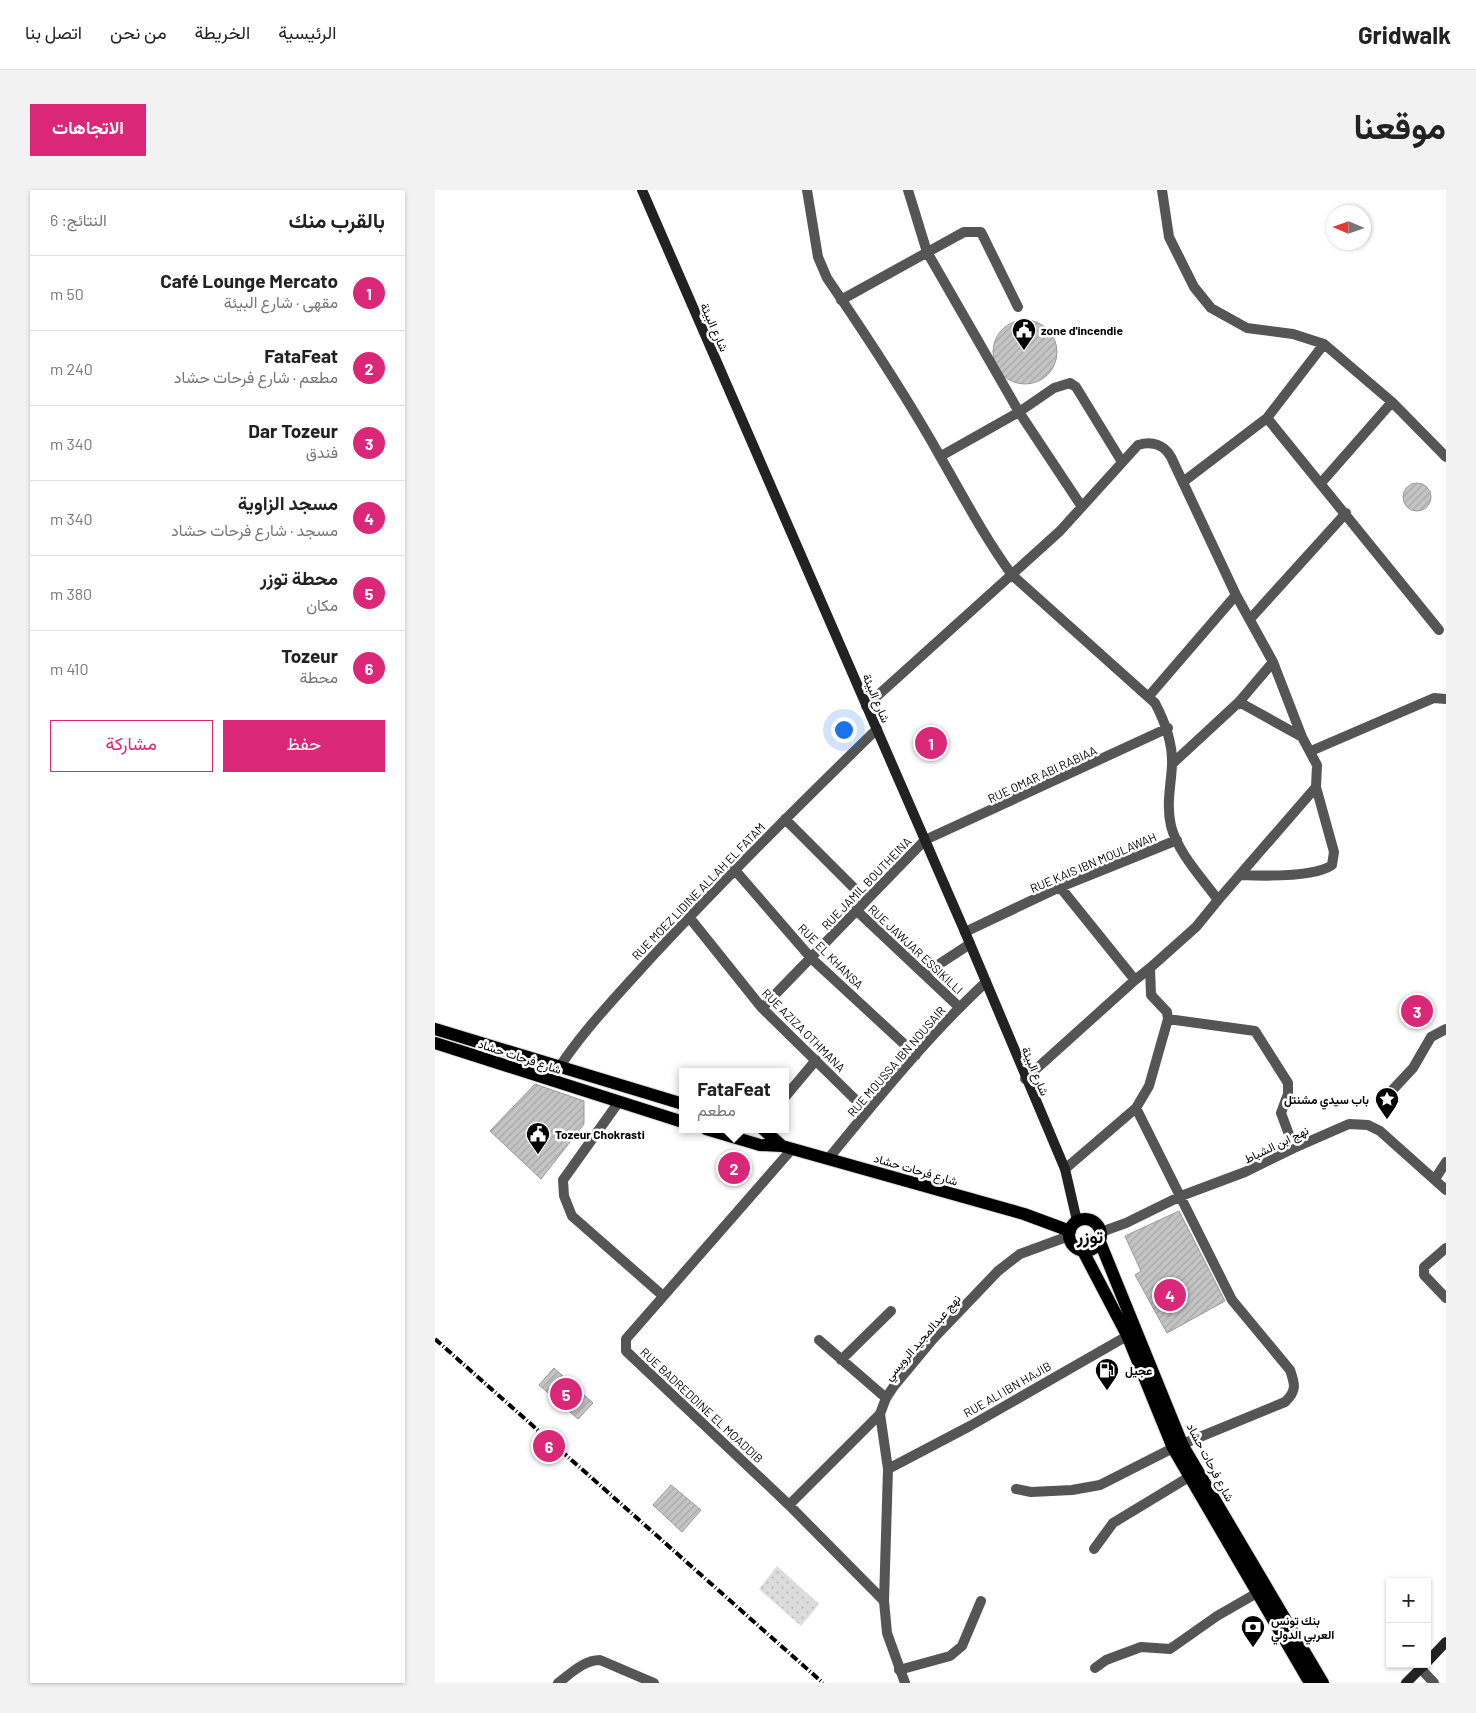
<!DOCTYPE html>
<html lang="ar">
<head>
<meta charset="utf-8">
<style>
  :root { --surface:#fff; --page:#f2f2f2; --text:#222; --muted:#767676; --line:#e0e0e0; --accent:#db2777 }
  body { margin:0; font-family:Barlow,Vazirmatn,sans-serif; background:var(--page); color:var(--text); direction:rtl }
  .controls { position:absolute; right:15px; bottom:15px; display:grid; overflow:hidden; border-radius:0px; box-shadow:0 1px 4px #0004 }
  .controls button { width:45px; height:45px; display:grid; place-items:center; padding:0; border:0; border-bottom:1px solid var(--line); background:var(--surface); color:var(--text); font:25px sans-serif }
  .compass { position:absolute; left:891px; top:15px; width:45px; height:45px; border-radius:50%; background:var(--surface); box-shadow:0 1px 4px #0004; rotate:272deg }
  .you { position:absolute; left:408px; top:539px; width:18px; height:18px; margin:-12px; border:4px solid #fff; border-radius:50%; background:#1a73e8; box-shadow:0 0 0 8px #1a73e833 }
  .badge { display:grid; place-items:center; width:32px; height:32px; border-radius:50%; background:var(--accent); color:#fff; font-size:16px; font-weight:700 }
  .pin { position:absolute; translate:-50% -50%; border:2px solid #fff; box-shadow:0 1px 5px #0006 }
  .popup { position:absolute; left:244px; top:878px; width:110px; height:65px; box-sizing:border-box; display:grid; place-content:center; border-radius:0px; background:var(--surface); filter:drop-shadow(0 1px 4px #0005); font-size:16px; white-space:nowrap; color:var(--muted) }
  .popup b { font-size:19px; color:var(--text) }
  .popup::after { content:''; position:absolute; left:50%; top:100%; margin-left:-10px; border:10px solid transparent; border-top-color:var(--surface) }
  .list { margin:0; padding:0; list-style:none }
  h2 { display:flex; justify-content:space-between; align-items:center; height:65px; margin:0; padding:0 20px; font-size:21px }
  h2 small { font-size:16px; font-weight:400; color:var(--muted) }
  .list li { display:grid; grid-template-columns:32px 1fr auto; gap:15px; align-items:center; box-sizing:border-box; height:75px; padding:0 20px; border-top:1px solid var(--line) }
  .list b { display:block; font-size:19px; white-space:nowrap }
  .list p { margin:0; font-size:16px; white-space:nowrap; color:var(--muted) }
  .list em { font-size:16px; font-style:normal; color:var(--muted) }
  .actions { display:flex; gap:10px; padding:15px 20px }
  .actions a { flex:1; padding:11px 0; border:1px solid var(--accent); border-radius:0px; text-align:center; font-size:18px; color:var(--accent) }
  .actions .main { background:var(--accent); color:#fff }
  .map { position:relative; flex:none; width:1011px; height:1493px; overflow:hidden; direction:ltr; border-radius:0px }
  header { display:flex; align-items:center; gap:30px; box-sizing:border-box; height:70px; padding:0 25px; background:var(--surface); border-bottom:1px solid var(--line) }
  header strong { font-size:24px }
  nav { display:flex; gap:28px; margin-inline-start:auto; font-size:18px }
  .intro { display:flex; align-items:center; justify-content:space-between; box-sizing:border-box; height:120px; padding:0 30px }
  h1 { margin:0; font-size:35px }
  .button { padding:12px 22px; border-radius:0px; background:var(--accent); color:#fff; font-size:18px; font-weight:700 }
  main { display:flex; gap:30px; padding:0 30px }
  aside { flex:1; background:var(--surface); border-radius:0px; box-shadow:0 1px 4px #0004 }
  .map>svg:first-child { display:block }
  .grass { fill:url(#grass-dots) }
  .building { fill:url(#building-hatch); stroke:#999 }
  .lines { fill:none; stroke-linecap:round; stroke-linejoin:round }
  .primary-casing { stroke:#dbdbdb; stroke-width:14 }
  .pedestrian { stroke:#555; stroke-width:10 }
  .minor { stroke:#555; stroke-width:10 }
  .tertiary { stroke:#555; stroke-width:10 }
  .secondary { stroke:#222; stroke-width:10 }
  .primary { stroke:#000; stroke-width:12 }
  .rail { stroke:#000; stroke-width:4; stroke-dasharray:8 2.5 1 2.5; stroke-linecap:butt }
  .labels { text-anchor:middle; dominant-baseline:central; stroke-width:5; stroke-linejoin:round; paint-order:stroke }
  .street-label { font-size:12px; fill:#000; stroke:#fff }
  .poi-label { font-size:12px; font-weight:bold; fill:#000; stroke:#fff; text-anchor:start }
  .district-label { font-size:18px; font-weight:bold; fill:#000; stroke:#fff }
</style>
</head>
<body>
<header>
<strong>Gridwalk</strong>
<nav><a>الرئيسية</a><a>الخريطة</a><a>من نحن</a><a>اتصل بنا</a></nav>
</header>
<div class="intro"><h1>موقعنا</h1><a class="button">الاتجاهات</a></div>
<main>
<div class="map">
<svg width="1011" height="1493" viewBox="0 0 1011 1493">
  <defs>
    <pattern id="grass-dots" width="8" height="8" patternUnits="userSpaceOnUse" patternTransform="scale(1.25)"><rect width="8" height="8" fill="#dcdcdc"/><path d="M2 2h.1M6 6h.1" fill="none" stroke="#bbb" stroke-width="1.8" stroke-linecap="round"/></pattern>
    <pattern id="building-hatch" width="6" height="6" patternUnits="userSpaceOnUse" patternTransform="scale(1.25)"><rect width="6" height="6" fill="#c4c4c4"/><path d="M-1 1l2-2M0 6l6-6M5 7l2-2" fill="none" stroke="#a7a7a7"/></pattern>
  </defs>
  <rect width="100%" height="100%" fill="#fff"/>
  <!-- grass -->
  <path class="grass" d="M 342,1376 L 384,1414 L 366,1436 L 324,1399 Z"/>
  <!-- building -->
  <path class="building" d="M558 162a32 32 0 1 1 64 0a32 32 0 1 1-64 0Z
    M968 307a14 14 0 1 1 28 0a14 14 0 1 1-28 0Z
    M 100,894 L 149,911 L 149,934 L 106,989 L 55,941 Z
    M 744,1021 L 790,1111 L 732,1143 L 700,1085 L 706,1081 L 690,1046 Z
    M 119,1178 L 158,1213 L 143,1229 L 104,1195 Z
    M 236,1295 L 266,1320 L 247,1342 L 218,1315 Z"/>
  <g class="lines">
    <!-- primary casing -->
    <g class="primary-casing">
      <path id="primary" d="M 0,839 L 248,914
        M 0,853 L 248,932
        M 271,939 L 325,955 L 347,956 L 589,1024 L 635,1041
        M 328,939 L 347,956
        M634 1045a16 16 0 1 1 32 0a16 16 0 1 1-32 0Z
        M 665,1052 L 748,1256 L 888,1493
        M 648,1061 L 692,1145 L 738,1258 L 875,1493"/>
    </g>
    <!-- pedestrian -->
    <path class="pedestrian" d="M 876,561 L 999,508 L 1011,509
      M 949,909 L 978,878 L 996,847 L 1011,839
      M 1000,989 L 1011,972"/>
    <!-- minor -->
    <path class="minor" d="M 372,0 L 383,67 L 392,88 C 431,145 472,207 506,268 C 529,308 550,348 577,385 L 720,513 C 730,532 738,552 737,575 C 736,596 731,614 736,636 C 743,663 767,688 783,710 L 761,737 L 715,778 L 716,805 L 732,822 L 733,829 L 714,896 L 701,918 L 630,979
      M 473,0 L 492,62 L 584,222 L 647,317
      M 727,0 L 734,47 L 759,97 L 776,118 L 812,138 L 858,144 L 889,154 L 957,212 L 1011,267
      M 406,110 L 529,42 L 546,42 L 583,117
      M 832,228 L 1004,440
      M 506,266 L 584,222 L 619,198 L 635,193 L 641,197 L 687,272
      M 748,292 L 832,228 L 889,154
      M 886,293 L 957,212
      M 816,428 L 911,323
      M 714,506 L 801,405
      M 804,512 L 867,547
      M 431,516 L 625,341 L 703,255 C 717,251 729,254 736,267 L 801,405 L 838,472 L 867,547 L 882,575 L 881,597 L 783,710
      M 737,574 L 804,512 L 838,472
      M 350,629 L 430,709
      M 299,679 L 376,768 L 481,865
      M 806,685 C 828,686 880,687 897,675 L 899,662 L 881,597
      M 625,697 L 700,790
      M 421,720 L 524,817
      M 254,727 L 327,818 L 432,921
      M 530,742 L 625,697 L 742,650
      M 489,784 L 535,754
      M 327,818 L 490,650 L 733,538
      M 733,829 L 820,841 L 853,893 L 853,904 L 846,923 L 859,958
      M 590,889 L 700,790 L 715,778
      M 116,891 C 139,850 184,803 216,768 C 289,689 365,614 442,539
      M 350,907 L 381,870
      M 183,913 L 128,990 L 129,1006 L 137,1026 L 227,1105
      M 357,959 L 191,1149 L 191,1161 L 354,1315 L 449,1411
      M 393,969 C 443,908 493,846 551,792
      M 666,1042 L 691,1033 L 746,1006 L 810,982 L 859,958 L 914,934 L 933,935 L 945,941 L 1011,1000
      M 1011,1058 L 989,1077 L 989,1085 L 1011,1108
      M 384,1150 L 451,1208
      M 406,1170 L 456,1121
      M 581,1299 L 596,1302 L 637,1300 L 665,1295 L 738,1258 L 850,1212 C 862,1201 860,1194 855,1180 L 797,1110 L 701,918
      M 354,1315 L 445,1224
      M 659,1359 L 678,1333 L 754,1287
      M 660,1478 L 671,1470 L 706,1457 L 735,1459 L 782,1426 L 822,1403
      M 986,1479 L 999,1493
      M 464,1480 L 515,1466 L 527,1456 L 546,1411
      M 123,1493 C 135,1484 149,1470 165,1470 L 219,1493"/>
    <!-- tertiary -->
    <path class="tertiary" d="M 453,1279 L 535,1236 L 699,1142
      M 470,1493 L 452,1443 L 449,1411 L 453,1279 L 445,1224 L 451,1208 L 459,1196 L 498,1149 L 563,1081 L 585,1064 L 634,1046"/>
    <!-- secondary -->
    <path class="secondary" d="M 207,0 L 530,742 L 630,979 L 642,1031
      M 992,1472 L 1011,1452
      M 971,1493 L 990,1474"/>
    <!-- primary -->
    <use href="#primary" class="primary"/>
    <!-- rail -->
    <path class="rail" d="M 0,1149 L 388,1493"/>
  </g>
  <!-- icons -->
  <defs>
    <g id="civic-pin" transform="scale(1.25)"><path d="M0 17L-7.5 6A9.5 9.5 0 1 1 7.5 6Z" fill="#000" stroke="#fff"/><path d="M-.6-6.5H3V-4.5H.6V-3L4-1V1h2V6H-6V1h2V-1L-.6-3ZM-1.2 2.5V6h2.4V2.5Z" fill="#fff"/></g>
    <g id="sight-pin" transform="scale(1.25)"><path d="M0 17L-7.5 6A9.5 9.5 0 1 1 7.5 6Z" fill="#000" stroke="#fff"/><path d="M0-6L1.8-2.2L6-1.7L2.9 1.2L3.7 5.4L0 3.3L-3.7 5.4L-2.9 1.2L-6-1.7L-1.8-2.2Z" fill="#fff"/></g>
    <g id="fuel-pin" transform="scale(1.25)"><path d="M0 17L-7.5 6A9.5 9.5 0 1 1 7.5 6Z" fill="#000" stroke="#fff"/><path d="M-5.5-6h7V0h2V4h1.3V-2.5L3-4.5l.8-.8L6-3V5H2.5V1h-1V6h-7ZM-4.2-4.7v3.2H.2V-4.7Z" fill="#fff"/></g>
    <g id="bank-pin" transform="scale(1.25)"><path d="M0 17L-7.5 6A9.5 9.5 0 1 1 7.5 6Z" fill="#000" stroke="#fff"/><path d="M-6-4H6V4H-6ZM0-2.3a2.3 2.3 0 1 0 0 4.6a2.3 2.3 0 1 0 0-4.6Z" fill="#fff"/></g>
  </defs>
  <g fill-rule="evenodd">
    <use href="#civic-pin" x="589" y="140"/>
    <use href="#sight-pin" x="952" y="909"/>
    <use href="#civic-pin" x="103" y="944"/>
    <use href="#fuel-pin" x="672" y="1180"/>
    <use href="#bank-pin" x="818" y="1437"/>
  </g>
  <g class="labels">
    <!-- street labels -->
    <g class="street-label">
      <text transform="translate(280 137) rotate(66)">شارع البيئة</text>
      <text transform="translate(442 508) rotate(67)">شارع البيئة</text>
      <text transform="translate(607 584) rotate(-25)">RUE OMAR ABI RABIAA</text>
      <text transform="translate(658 672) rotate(-23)">RUE KAIS IBN MOULAWAH</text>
      <text transform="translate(431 693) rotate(-46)">RUE JAMIL BOUTHEINA</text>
      <text transform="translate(263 701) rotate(-46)">RUE MOEZ LIDINE ALLAH EL FATAM</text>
      <text transform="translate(481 759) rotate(43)">RUE JAWJAR ESSIKILLI</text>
      <text transform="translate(396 766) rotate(45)">RUE EL KHANSA</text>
      <text transform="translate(369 840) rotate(45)">RUE AZIZA OTHMANA</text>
      <text transform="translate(85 866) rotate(18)">شارع فرحات حشاد</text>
      <text transform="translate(461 871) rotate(-49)">RUE MOUSSA IBN NOUSAIR</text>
      <text transform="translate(601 881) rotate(67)">شارع البيئة</text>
      <text transform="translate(841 954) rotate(-26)">نهج ابن الشباط</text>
      <text transform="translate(481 979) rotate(16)">شارع فرحات حشاد</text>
      <text transform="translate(487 1147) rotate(-49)">نهج عبدالمجيد الرويسي</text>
      <text transform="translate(572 1199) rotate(-30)">RUE ALI IBN HAJIB</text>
      <text transform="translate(267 1215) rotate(43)">RUE BADREDDINE EL MOADDIB</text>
      <text transform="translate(776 1272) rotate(62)">شارع فرحات حشاد</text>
    </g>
    <!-- poi labels -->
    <g class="poi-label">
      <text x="606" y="140">zone d'incendie</text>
      <text x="934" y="909" text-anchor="end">باب سيدي مشنتل</text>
      <text x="120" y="944">Tozeur Chokrasti</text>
      <text x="690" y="1180">عجيل</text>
      <text x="836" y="1430">بنك تونس<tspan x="836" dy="14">العربي الدولي</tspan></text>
    </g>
    <!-- district labels -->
    <g class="district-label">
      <text x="655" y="1046">توزر</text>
    </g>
  </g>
</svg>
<div class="controls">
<button>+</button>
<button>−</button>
</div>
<svg class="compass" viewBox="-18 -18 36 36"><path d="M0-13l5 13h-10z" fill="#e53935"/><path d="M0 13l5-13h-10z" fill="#767676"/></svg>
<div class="you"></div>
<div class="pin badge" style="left:496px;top:553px">1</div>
<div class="pin badge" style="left:299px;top:978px">2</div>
<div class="popup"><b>FataFeat</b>مطعم</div>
<div class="pin badge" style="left:982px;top:821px">3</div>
<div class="pin badge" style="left:735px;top:1105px">4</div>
<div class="pin badge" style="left:131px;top:1204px">5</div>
<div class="pin badge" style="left:114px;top:1256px">6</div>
</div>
<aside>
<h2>بالقرب منك<small>النتائج: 6</small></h2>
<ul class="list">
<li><span class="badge">1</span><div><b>Café Lounge Mercato</b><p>مقهى · شارع البيئة</p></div><em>50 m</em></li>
<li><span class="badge">2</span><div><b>FataFeat</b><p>مطعم · شارع فرحات حشاد</p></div><em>240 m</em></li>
<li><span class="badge">3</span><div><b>Dar Tozeur</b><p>فندق</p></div><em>340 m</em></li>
<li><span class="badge">4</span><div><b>مسجد الزاوية</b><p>مسجد · شارع فرحات حشاد</p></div><em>340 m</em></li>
<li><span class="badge">5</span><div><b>محطة توزر</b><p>مكان</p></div><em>380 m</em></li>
<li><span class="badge">6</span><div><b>Tozeur</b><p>محطة</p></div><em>410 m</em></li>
</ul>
<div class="actions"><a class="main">حفظ</a><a>مشاركة</a></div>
</aside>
</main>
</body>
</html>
